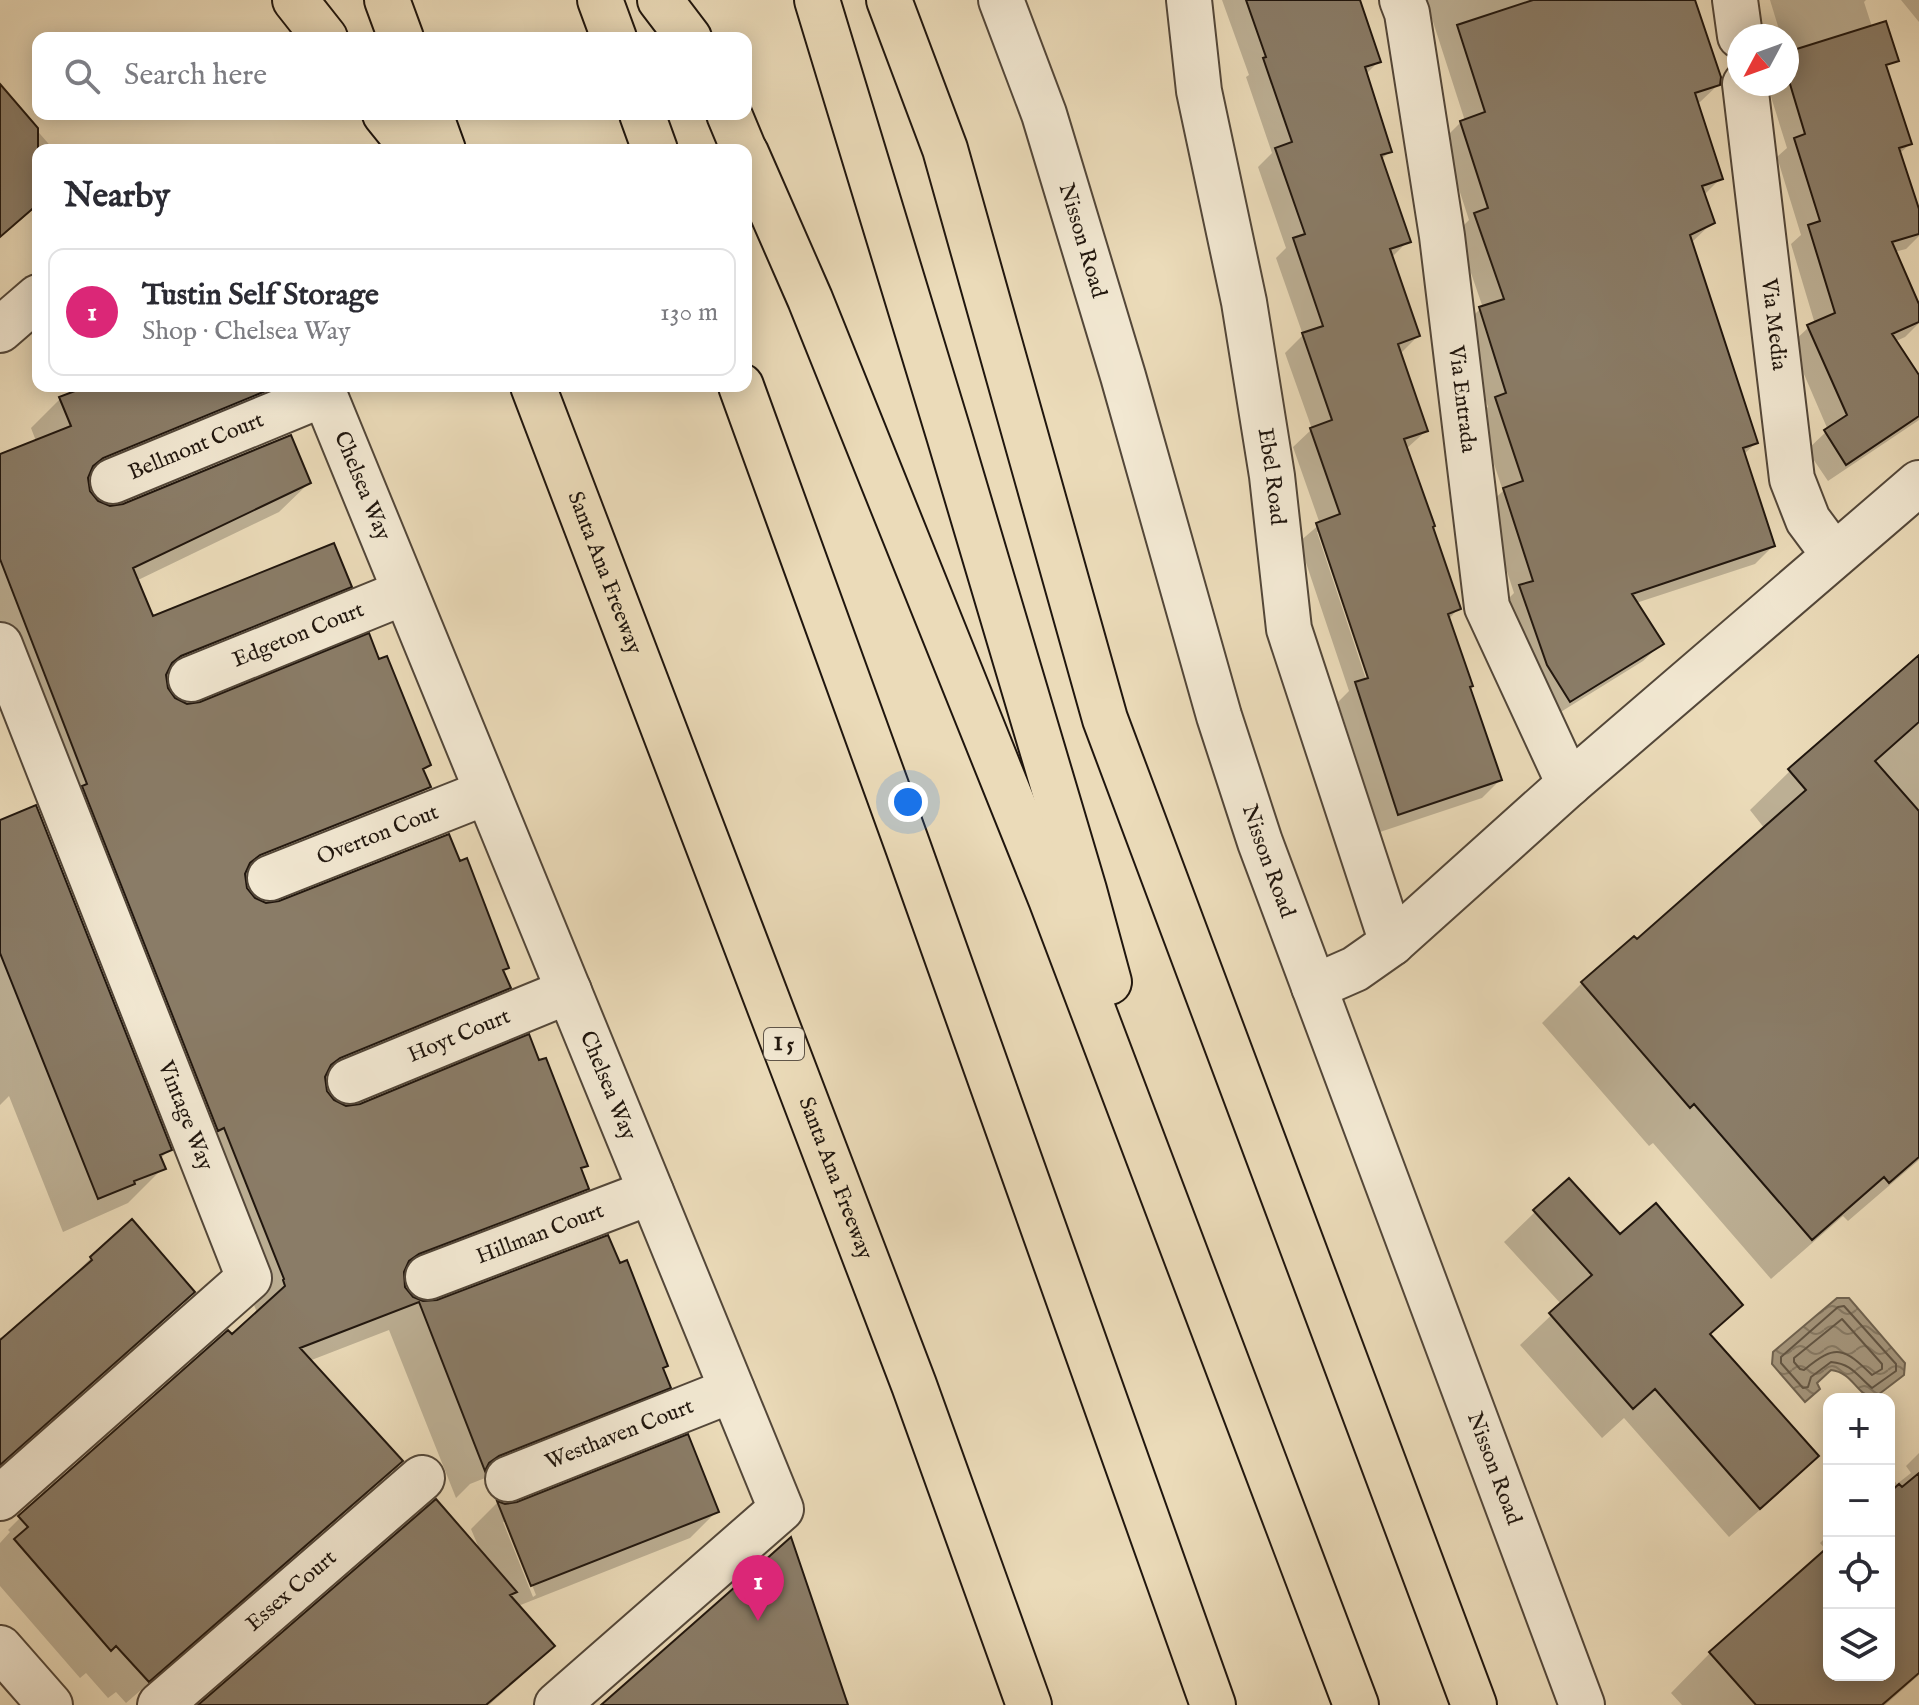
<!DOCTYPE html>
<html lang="en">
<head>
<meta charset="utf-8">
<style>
  :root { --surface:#fff; --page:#f7f7f7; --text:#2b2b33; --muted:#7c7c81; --line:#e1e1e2; --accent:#db2777 }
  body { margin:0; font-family:"IM FELL English",serif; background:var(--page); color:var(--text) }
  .controls { position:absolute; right:24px; bottom:24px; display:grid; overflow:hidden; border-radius:16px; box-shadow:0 4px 20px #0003 }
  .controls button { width:72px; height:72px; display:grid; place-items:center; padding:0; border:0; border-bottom:2px solid var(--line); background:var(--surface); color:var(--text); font:40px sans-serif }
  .compass { position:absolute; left:1727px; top:24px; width:72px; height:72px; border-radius:50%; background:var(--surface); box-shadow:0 4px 20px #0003; rotate:229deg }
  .you { position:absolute; left:908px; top:802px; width:28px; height:28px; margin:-20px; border:6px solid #fff; border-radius:50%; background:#1a73e8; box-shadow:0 0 0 12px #1a73e833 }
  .badge { display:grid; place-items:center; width:52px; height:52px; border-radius:50%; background:var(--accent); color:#fff; font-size:26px; font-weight:700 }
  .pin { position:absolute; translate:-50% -66px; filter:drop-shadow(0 2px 4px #0008) }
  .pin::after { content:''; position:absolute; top:42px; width:28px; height:24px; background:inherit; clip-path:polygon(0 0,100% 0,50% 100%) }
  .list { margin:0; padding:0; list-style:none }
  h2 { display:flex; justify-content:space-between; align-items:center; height:104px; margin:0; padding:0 32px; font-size:34px }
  h2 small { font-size:26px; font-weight:400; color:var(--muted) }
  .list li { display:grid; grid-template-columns:52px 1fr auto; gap:24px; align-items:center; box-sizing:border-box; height:128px; margin:0 16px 16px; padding:0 16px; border:2px solid var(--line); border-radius:16px }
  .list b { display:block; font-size:30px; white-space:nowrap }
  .list p { margin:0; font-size:26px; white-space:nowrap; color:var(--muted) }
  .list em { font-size:26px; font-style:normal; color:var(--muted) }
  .icon { flex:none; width:44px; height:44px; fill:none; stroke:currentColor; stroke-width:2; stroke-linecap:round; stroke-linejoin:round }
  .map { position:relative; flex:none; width:1919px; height:1705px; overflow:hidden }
  .search { position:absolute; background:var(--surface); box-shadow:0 4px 20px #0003; left:32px; top:32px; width:720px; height:88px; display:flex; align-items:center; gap:20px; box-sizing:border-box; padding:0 28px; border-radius:16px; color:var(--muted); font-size:30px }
  .panel { position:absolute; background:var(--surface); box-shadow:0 4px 20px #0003; left:32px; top:144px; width:720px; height:248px; border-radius:16px }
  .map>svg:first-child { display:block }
  .water { fill:url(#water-waves); stroke:#706452; stroke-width:2 }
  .shadow { fill:#0003; fill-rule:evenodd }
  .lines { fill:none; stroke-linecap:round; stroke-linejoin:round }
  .shore { stroke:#635746; stroke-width:2 }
  .building { fill:#8a7c67; stroke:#20160e; stroke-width:2 }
  .minor-casing { stroke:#534739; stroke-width:48 }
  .highway-casing { stroke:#20160e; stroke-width:48 }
  .minor { stroke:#f2e8d2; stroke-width:44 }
  .highway { stroke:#ebdbb9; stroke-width:44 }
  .labels { text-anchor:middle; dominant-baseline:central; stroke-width:6; stroke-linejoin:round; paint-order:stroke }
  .shield { fill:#f2e8d2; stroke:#5f5549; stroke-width:2 }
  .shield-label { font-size:20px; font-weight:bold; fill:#20160e }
  .street-label { font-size:22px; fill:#20160e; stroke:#f2e8d2 }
</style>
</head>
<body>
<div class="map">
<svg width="1919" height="1705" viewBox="0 0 1919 1705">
  <defs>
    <pattern id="water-waves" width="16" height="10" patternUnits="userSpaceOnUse" patternTransform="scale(2)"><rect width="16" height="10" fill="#a6987f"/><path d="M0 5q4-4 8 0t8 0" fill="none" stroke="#877b66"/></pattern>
  </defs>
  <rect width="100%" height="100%" fill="#ebdbb9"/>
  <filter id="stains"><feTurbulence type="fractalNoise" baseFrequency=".0025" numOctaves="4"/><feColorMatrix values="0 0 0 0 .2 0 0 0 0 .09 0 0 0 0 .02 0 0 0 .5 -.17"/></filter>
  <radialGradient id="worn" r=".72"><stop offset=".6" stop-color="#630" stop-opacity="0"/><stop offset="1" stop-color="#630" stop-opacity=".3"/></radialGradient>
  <!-- water -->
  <path class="water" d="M 1837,1298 L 1849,1298 L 1905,1363 L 1904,1375 L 1874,1398 C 1855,1394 1854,1373 1831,1370 L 1817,1383 L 1820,1389 L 1805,1402 L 1772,1364 L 1773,1352 Z"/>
  <!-- shadow -->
  <path class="shadow" d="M 1222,0 L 1358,0 L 1379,61 L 1365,75 L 1390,151 L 1381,160 L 1408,241 L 1391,258 L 1418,336 L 1400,354 L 1426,431 L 1406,449 L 1458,609 L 1448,620 L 1468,688 L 1500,780 L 1482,798 L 1380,832 L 1338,702 L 1349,691 L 1299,542 L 1320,524 L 1293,447 L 1312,429 L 1285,353 L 1303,335 L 1276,258 L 1286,248 L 1258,167 L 1272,153 L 1246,77 L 1249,75 ZM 1317,532 L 1321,532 L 1373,687 L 1369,688 Z
    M 1426,0 L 1693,0 L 1719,84 L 1700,102 L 1696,104 L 1720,179 L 1703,196 L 1712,223 L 1691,243 L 1756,443 L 1743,455 L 1773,546 L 1755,564 L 1636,603 L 1661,644 L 1643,661 L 1551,718 L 1502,605 L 1514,593 L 1486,507 L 1503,491 L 1478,416 L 1488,407 L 1462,327 L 1480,309 L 1483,308 L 1457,232 L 1469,220 L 1443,140 L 1461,122 L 1465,121 Z
    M 1770,0 L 1866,0 L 1864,2 L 1910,144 L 1899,154 L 1919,216 L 1919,236 L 1906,249 L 1894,252 L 1919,309 L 1919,323 L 1905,337 L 1894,342 L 1919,378 L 1919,420 L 1828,481 L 1807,450 L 1828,430 L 1791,344 L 1809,327 L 1815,324 L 1791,244 L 1801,235 L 1777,157 L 1787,148 L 1767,84 L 1787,84 L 1787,36 L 1781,36 Z
    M 1901,0 L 1919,0 L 1919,22 Z
    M 0,88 L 54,150 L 38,150 L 38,205 L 0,238 Z
    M 94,386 L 270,386 L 270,388 L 241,417 L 87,480 L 88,491 L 97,503 L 110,508 L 309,483 L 279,512 L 136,581 L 152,618 L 350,586 L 321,615 L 165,678 L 166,690 L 174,700 L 186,706 L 428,765 L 422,771 L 428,787 L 399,816 L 244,878 L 245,889 L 254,900 L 265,905 L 507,967 L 502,972 L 508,987 L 479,1017 L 324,1081 L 325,1092 L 333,1102 L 346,1108 L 585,1165 L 580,1171 L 587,1188 L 558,1217 L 402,1277 L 403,1287 L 412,1298 L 666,1365 L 661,1370 L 668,1387 L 639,1416 L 470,1484 L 456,1498 L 389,1330 L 309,1361 L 400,1461 L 371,1490 L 126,1703 L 116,1692 L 108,1698 L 86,1673 L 80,1678 L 0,1586 L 0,1543 L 10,1532 L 8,1530 L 37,1501 L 256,1315 L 256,1310 L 0,667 L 0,456 L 36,441 L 31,428 L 60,399 Z
    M 1919,657 L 1919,1160 L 1848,1221 L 1843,1216 L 1771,1279 L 1653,1143 L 1649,1146 L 1542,1023 L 1582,983 L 1634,938 L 1637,942 L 1765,829 L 1750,810 L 1790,771 Z
    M 0,822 L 169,1150 L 160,1159 L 163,1168 L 128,1203 L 63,1232 L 9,1096 L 0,1105 Z
    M 1535,1212 L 1620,1237 L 1741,1305 L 1709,1336 L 1817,1456 L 1787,1486 L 1729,1537 L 1624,1418 L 1602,1438 L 1520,1345 L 1562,1305 L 1504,1242 Z
    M 91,1258 L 193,1292 L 163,1322 L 0,1466 L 0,1337 L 3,1340 L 61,1288 Z
    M 1919,1453 L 1919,1675 L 1885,1705 L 1682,1705 L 1671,1693 L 1710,1653 L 1827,1551 L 1820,1543 L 1829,1534 L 1829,1675 L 1889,1675 L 1889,1479 L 1891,1477 L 1897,1484 L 1911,1473 L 1906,1466 Z
    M 497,1503 L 505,1506 L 716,1512 L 690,1538 L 518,1606 L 552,1646 L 517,1680 L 489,1705 L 201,1705 L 481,1553 L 471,1529 ZM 503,1522 L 507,1522 L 536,1595 L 533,1597 Z"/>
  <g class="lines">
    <!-- shore -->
    <path class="shore" d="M 1844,1306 L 1896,1364 L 1896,1371 L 1872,1388 C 1857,1376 1853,1364 1831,1362 L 1811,1377 L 1808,1387 L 1803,1388 L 1781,1363 L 1781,1357 L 1838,1307 Z
      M 1842,1319 L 1882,1364 L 1882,1369 L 1872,1375 C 1844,1348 1836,1343 1804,1370 L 1800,1369 L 1794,1362 L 1794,1358 Z"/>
  </g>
  <!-- building -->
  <path class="building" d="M 1246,0 L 1360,0 L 1381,62 L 1365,67 L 1392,152 L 1381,155 L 1411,242 L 1390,249 L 1420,336 L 1398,344 L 1428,431 L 1404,439 L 1435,526 L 1433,527 L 1461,609 L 1448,614 L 1473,686 L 1470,687 L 1502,780 L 1398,815 L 1355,682 L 1368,678 L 1316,523 L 1340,514 L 1310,428 L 1332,420 L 1302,333 L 1323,326 L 1293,238 L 1305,234 L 1275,148 L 1292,142 L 1263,58 L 1266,57 Z
    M 1533,0 L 1695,0 L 1721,77 L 1720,85 L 1695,93 L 1723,179 L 1702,186 L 1715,223 L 1690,235 L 1758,443 L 1743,448 L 1775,546 L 1632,594 L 1664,644 L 1570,702 L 1547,665 L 1519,585 L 1533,581 L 1503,488 L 1523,481 L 1495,397 L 1506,393 L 1479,307 L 1504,299 L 1474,213 L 1488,208 L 1460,121 L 1485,112 L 1457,25 Z
    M 1886,21 L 1899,61 L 1886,65 L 1912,144 L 1899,148 L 1919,209 L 1919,234 L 1892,242 L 1919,304 L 1919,322 L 1892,334 L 1919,375 L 1919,416 L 1846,465 L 1824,430 L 1847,415 L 1807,325 L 1835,313 L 1808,225 L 1820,221 L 1794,138 L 1805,134 L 1787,74 L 1787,52 Z
    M 0,84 L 38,128 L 38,204 L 0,237 Z
    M 88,386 L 272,386 L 273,388 L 103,458 L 93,466 L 88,478 L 90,491 L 98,501 L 110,506 L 123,504 L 291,435 L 311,483 L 133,568 L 153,616 L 334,543 L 352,587 L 181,656 L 172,663 L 166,675 L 168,688 L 175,698 L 187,704 L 200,702 L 369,633 L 379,659 L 387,656 L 431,765 L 423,769 L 431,787 L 260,855 L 250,863 L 245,874 L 247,888 L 255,898 L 266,903 L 279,901 L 449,834 L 460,861 L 467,858 L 509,968 L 503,970 L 511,988 L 340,1058 L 331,1065 L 325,1077 L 327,1091 L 334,1100 L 346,1106 L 360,1104 L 529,1034 L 539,1060 L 546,1058 L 588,1166 L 581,1168 L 589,1189 L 419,1254 L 409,1261 L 404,1272 L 405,1287 L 413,1297 L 423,1301 L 437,1300 L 608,1235 L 620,1263 L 627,1260 L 668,1366 L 663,1368 L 671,1388 L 499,1456 L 489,1463 L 485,1471 L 419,1302 L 300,1348 L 403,1461 L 149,1682 L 116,1646 L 111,1651 L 14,1539 L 28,1527 L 18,1516 L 228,1330 L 232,1334 L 285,1286 L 283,1280 L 284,1279 L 224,1128 L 218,1131 L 82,786 L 87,784 L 0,559 L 0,454 L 71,426 L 59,397 Z
    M 1919,655 L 1919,722 L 1875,761 L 1919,811 L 1919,1157 L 1889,1183 L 1884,1177 L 1812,1240 L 1694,1104 L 1690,1108 L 1581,982 L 1634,936 L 1637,939 L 1806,790 L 1788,769 Z
    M 36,805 L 172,1150 L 160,1155 L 166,1169 L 134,1181 L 135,1184 L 98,1199 L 0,953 L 0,820 Z
    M 1569,1178 L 1620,1234 L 1656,1203 L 1743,1305 L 1710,1334 L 1819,1456 L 1760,1509 L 1655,1389 L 1633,1409 L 1549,1313 L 1592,1275 L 1533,1210 Z
    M 132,1219 L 195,1292 L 0,1465 L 0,1340 L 92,1260 L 90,1257 Z
    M 688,1434 L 719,1512 L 531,1586 L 497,1501 L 505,1504 L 517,1502 Z
    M 1919,1473 L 1919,1673 L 1882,1705 L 1756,1705 L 1709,1652 L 1829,1546 L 1829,1675 L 1889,1675 L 1889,1493 L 1899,1484 L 1902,1487 Z
    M 436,1499 L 517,1592 L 510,1595 L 555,1646 L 486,1705 L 198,1705 Z
    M 791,1537 L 848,1705 L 601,1705 L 727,1594 Z"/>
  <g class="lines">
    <!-- minor casing -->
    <g class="minor-casing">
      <g id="minor">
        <path id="s1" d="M 1001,0 L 1044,114 L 1123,376 L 1219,716 L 1260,842 L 1582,1705"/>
        <path id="s2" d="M 1189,0 L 1199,91 L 1244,302 L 1272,476 L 1289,629 L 1392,943"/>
        <path id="s3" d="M 1402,0 L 1407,13 L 1442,236 L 1487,607 L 1569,784"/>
        <path d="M 1735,0 L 1740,36"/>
        <path id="s4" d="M 1745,84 L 1792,479 L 1808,520 L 1834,555"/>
        <path d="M 0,330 L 38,297"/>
        <path id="s5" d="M 321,386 L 781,1509 L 557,1705"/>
        <path id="s6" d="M 113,481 L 324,394"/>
        <path id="s7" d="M 0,645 L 249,1278 L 0,1498"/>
        <path id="s8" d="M 191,679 L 405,592"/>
        <path id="s9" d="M 270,878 L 487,792"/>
        <path d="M 1314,987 L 1355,969 L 1392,943 L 1569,784 L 1919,483"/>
        <path id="s10" d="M 350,1081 L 569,991"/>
        <path id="s11" d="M 428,1277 L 651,1192"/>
        <path id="s12" d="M 508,1479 L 732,1390"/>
        <path d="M 0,1648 L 50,1705"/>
        <path id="s13" d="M 160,1705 L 422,1478"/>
      </g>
    </g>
    <!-- highway casing -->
    <g class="highway-casing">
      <g id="highway">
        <path d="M 295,0 L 325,38"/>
        <path d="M 387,0 L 401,38"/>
        <path d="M 600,0 L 614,38"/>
        <path d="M 660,0 L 689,38"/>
        <path d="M 817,0 L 949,435 L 1084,890 L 1109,982"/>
        <path d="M 889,0 L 945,149 L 1105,719 L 1474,1705"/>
        <path d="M 385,114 L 414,150"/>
        <path d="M 430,114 L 443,150"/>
        <path d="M 642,114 L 655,150"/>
        <path d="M 729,114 L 744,150"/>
        <path d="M 746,153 L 810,299 L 1051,899 L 1356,1705"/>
        <path id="s14" d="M 533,386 L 914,1385 L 1029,1705"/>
        <path d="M 741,386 L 908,847 L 1213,1705"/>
      </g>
    </g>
    <!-- minor -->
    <use href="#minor" class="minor"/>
    <!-- highway -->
    <use href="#highway" class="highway"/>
  </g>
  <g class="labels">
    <!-- shield labels -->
    <rect class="shield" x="764" y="1028" width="40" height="32" rx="6"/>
    <g class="shield-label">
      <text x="784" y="1044">I 5</text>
    </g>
    <!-- street labels -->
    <g class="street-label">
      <text stroke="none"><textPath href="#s1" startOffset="254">Nisson Road</textPath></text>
      <text stroke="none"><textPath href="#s4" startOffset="242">Via Media</textPath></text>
      <text stroke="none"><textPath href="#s3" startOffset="404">Via Entrada</textPath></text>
      <text stroke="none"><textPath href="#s6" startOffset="90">Bellmont Court</textPath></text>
      <text stroke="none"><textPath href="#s2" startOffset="484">Ebel Road</textPath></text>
      <text stroke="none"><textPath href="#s5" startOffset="108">Chelsea Way</textPath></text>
      <text stroke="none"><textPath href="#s14" startOffset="200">Santa Ana Freeway</textPath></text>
      <text stroke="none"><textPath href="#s8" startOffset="116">Edgeton Court</textPath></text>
      <text stroke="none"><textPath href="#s9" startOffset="116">Overton Cout</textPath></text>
      <text stroke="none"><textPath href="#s1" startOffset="902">Nisson Road</textPath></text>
      <text stroke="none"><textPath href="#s10" startOffset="118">Hoyt Court</textPath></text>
      <text stroke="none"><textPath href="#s5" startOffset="756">Chelsea Way</textPath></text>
      <text stroke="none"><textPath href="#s7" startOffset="506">Vintage Way</textPath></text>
      <text stroke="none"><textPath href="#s14" startOffset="848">Santa Ana Freeway</textPath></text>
      <text stroke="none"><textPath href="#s11" startOffset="120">Hillman Court</textPath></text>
      <text stroke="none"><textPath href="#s12" startOffset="120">Westhaven Court</textPath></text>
      <text stroke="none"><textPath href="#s1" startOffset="1550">Nisson Road</textPath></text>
      <text stroke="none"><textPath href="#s13" startOffset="174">Essex Court</textPath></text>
    </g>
  </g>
  <rect width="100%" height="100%" filter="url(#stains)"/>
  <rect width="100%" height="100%" fill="url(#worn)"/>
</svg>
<div class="controls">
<button>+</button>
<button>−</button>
<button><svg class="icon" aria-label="locate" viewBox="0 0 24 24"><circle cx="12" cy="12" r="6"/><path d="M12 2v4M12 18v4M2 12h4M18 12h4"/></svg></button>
<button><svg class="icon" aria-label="layers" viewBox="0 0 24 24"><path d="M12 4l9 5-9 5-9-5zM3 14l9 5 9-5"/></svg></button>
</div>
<svg class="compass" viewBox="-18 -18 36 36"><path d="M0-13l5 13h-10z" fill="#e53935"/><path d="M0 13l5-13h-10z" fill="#7c7c81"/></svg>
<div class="you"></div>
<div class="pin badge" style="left:758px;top:1621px">1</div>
<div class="search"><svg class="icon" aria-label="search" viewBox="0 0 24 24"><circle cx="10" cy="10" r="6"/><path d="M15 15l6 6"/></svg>Search here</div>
<section class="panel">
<h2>Nearby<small></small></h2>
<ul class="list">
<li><span class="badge">1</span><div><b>Tustin Self Storage</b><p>Shop · Chelsea Way</p></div><em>130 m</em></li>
</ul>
</section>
</div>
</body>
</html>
